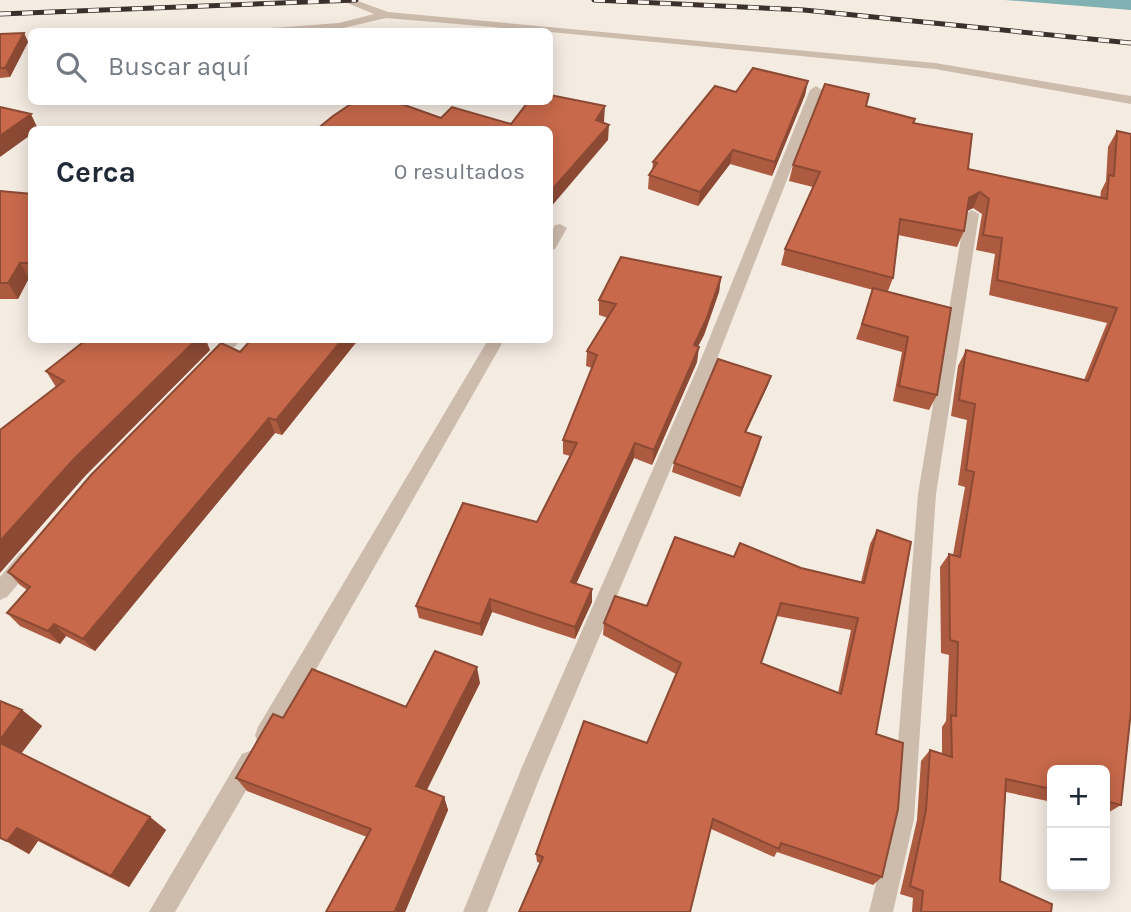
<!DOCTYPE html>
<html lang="es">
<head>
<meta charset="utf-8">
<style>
  :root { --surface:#fff; --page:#f6f6f7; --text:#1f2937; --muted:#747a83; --line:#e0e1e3 }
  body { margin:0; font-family:Karla,sans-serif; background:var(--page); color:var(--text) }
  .controls { position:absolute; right:21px; bottom:21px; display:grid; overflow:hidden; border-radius:10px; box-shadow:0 4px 18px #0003 }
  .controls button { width:63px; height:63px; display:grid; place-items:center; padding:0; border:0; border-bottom:2px solid var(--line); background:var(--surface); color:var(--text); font:35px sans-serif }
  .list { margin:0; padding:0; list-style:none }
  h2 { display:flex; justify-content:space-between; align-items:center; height:91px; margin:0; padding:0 28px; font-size:30px }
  h2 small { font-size:23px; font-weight:400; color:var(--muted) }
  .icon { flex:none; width:38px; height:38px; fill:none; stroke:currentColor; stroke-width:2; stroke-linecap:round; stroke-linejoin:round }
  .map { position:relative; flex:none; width:1131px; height:912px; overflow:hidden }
  .search { position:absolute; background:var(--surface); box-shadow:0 4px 18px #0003; left:28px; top:28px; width:525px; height:77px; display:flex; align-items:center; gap:18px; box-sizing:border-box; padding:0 24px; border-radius:10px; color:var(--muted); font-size:26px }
  .panel { position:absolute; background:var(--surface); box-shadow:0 4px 18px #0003; left:28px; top:126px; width:525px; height:217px; border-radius:10px }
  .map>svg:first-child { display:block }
  .water { fill:#7fb0b2 }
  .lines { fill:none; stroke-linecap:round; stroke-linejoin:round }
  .street { fill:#cdbbac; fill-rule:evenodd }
  .rail-casing { stroke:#3b302b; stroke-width:5 }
  .rail { stroke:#fbf5ee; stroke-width:3.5; stroke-dasharray:11; stroke-linecap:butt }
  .wall { fill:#ac5a40; fill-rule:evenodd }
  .shaded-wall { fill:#8c4a34 }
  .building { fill:#c8694b; stroke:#8c4a34; stroke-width:2; fill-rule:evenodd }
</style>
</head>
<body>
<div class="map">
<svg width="1131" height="912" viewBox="0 0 1131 912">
  <rect width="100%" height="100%" fill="#f4ebe1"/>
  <!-- water -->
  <path class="water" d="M 1005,0 L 1131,0 L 1131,10 Z"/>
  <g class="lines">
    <!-- street -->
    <path class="street" d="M 340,0 L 355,0 L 388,12 L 935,63 L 1131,96 L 1131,104 L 935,69 L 550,32 L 386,18 L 339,29 L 253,32 L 258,29 L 339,23 L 374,14 Z
      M 816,86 L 822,90 L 713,369 L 540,777 L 487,912 L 463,912 L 522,767 L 697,369 L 810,90 Z
      M 972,210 L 979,214 L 936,494 L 914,819 L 893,912 L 869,912 L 892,819 L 918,494 L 965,214 Z
      M 560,224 L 567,228 L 555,249 L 550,250 L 550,234 L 555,225 Z
      M 224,340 L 241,340 L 217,366 L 205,366 L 203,362 Z
      M 488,340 L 504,340 L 274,743 L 266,746 L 258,743 L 255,735 L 258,727 Z
      M 27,551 L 34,553 L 37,559 L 34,565 L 7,597 L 0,600 L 0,577 L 20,553 Z
      M 250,751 L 258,754 L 261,762 L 258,770 L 175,912 L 149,912 L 242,754 Z"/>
    <!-- rail casing -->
    <g class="rail-casing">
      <path id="rail" d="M 594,0 L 804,10 L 1131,43
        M 0,14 L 356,0"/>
    </g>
    <!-- rail -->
    <use href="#rail" class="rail"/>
  </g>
  <!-- wall -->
  <path class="wall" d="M 24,33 L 28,42 L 10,77 L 0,78 L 0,34 Z
    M 808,81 L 805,95 L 772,176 L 730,164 L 698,206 L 648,189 L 649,175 L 652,171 L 653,162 L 736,92 Z
    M 914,123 L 968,169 L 1100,198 L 1101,191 L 1106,181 L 1108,147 L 1117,131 L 1131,134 L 1131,716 L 1121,805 L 1106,814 L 1105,814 L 1105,770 L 1052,770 L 1052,802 L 1006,792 L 1000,881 L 1051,912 L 912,912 L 913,898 L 900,894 L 917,820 L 921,761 L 930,750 L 942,754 L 942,727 L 946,721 L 949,655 L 941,653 L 940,567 L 949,554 L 953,555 L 965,487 L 958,485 L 967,420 L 951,416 L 958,366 L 966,350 L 1084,380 L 1107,323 L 989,295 L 995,254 L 976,250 L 982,214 L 973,208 L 967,211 L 964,231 L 957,247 L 898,235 L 893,278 L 888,291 L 937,395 L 929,410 L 893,401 L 902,352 L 856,339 L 873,290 L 781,265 L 785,249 L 813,187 L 789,181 L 793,165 Z
    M 0,191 L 32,194 L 32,278 L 29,278 L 18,299 L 0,299 Z
    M 721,277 L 719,292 L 704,335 L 698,346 L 697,362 L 652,465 L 634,458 L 576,584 L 592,602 L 575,639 L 492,612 L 482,636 L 419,618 L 416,606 L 537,522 L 570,456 L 563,454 L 563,440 L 592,368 L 586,366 L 587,351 L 608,318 L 599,315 L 599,300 Z
    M 251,340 L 358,340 L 282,435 L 275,433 L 95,651 L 66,636 L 60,644 L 20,626 L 7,613 L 27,590 L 20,585 L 8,572 L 240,352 Z
    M 210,350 L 85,476 L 0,572 L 0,430 L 56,387 L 46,371 Z
    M 771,376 L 768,385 L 746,432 L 761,437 L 740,497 L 672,472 L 674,463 Z
    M 877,530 L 876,734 L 882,877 L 873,885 L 777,852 L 774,857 L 711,829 L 540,863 L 537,862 L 536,854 L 647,743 L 676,674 L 603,635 L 604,623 L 647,606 L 734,557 L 801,568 L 861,582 L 870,544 ZM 777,616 L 851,630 L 838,693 L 761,663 Z
    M 480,683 L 426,790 L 444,797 L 448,810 L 405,912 L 326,912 L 367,837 L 247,791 L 236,778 L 283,718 L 406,707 Z
    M 0,701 L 22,710 L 42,726 L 21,754 L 150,817 L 166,830 L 129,887 L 38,841 L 29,854 L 0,838 Z"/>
  <!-- shaded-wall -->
  <path class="shaded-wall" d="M 24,33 L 28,42 L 10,77 L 5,68 Z
    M 808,81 L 805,95 L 772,176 L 775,162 Z
    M 605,106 L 604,122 L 595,136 L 596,120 Z
    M 31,114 L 38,129 L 32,130 L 32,134 L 0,157 L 0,136 Z
    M 609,125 L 608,140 L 550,208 L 550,192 Z
    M 733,150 L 730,164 L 698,206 L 700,192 Z
    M 980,192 L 973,208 L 962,214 L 969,198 Z
    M 20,263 L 29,278 L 18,299 L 8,283 Z
    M 721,277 L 719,292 L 704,335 L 691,360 L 694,345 Z
    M 196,340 L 206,340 L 210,350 L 85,476 L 0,573 L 0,541 L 73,460 Z
    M 342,340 L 358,340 L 282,435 L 276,420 Z
    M 699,347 L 697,362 L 652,465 L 654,450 Z
    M 771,376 L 768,385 L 742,441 L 745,432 Z
    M 269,418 L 275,433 L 95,651 L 83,639 Z
    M 761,437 L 759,446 L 740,497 L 742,488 Z
    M 635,443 L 634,458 L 571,595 L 571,582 Z
    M 592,589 L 592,602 L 575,639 L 575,627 Z
    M 490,599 L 492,612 L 482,636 L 480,624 Z
    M 54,624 L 66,636 L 60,644 L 48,631 Z
    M 477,667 L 480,683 L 422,800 L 416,786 Z
    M 22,710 L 42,726 L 18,757 L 0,744 L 0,740 Z
    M 444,797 L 448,810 L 405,912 L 395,912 Z
    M 150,817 L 166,830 L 129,887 L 111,876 Z
    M 17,828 L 38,841 L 29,854 L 7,841 Z"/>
  <!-- building -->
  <path class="building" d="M 24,33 L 5,68 L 0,68 L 0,34 Z
    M 753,68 L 808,81 L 775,162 L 733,150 L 700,192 L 649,175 L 657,163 L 653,162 L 715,86 L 736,92 Z
    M 825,84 L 869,94 L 866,106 L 915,119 L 913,123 L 972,134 L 968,169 L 1107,199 L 1109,175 L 1114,176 L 1117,131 L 1131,134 L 1131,710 L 1121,805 L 1105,801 L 1105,770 L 1052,770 L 1052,789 L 1006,779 L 1000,881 L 1052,904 L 1051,912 L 921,912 L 923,891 L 910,886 L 926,810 L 930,750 L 952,757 L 951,715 L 956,716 L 958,642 L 950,640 L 949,554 L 960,557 L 974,472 L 966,470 L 975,404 L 959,400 L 966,350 L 1088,381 L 1117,308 L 997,280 L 1002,238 L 983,235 L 989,199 L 980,192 L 969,198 L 964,231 L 900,219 L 893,278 L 785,249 L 820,172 L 793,165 Z
    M 550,95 L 605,106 L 596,120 L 609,125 L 550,192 L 550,130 L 316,130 L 333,116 L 354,102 L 396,102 L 441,118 L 452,107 L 511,124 L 528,102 L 550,102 Z
    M 0,107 L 31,114 L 0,136 Z
    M 0,191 L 32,194 L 32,263 L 20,263 L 8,283 L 0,283 Z
    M 621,257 L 721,277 L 706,320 L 694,345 L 699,347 L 654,450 L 635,443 L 571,582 L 592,589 L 575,627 L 490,599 L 480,624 L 416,606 L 463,503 L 537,522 L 577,443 L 563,440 L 597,355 L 587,351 L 616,304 L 599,300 Z
    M 873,288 L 951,308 L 937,395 L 899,386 L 908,337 L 862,324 Z
    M 86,340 L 196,340 L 73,460 L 0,541 L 0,430 L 64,381 L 46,371 Z
    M 251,340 L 342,340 L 276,420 L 269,418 L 83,639 L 54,624 L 48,631 L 7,613 L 30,587 L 8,572 L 91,475 L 221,343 L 240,352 Z
    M 718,359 L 771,376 L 745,432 L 761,437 L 742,488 L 674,463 Z
    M 877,530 L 911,542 L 876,734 L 903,743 L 898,809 L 882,877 L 781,843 L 779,849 L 713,819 L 690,912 L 519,912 L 543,857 L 536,854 L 584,721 L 647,743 L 681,663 L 604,623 L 615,596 L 647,606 L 675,537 L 734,557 L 740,543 L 801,568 L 864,583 ZM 781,603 L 858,618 L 841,694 L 761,663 Z
    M 435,651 L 477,667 L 416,786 L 444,797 L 395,911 L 396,912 L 326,912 L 371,829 L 236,778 L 273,714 L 283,718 L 312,669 L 406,707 Z
    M 0,701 L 22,710 L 0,740 Z
    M 0,743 L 150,817 L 111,876 L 17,828 L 7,841 L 0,838 Z"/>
</svg>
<div class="controls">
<button>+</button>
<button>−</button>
</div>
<div class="search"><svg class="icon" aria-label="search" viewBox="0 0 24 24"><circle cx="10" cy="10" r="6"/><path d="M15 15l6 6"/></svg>Buscar aquí</div>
<section class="panel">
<h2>Cerca<small>0 resultados</small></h2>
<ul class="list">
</ul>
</section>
</div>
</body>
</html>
